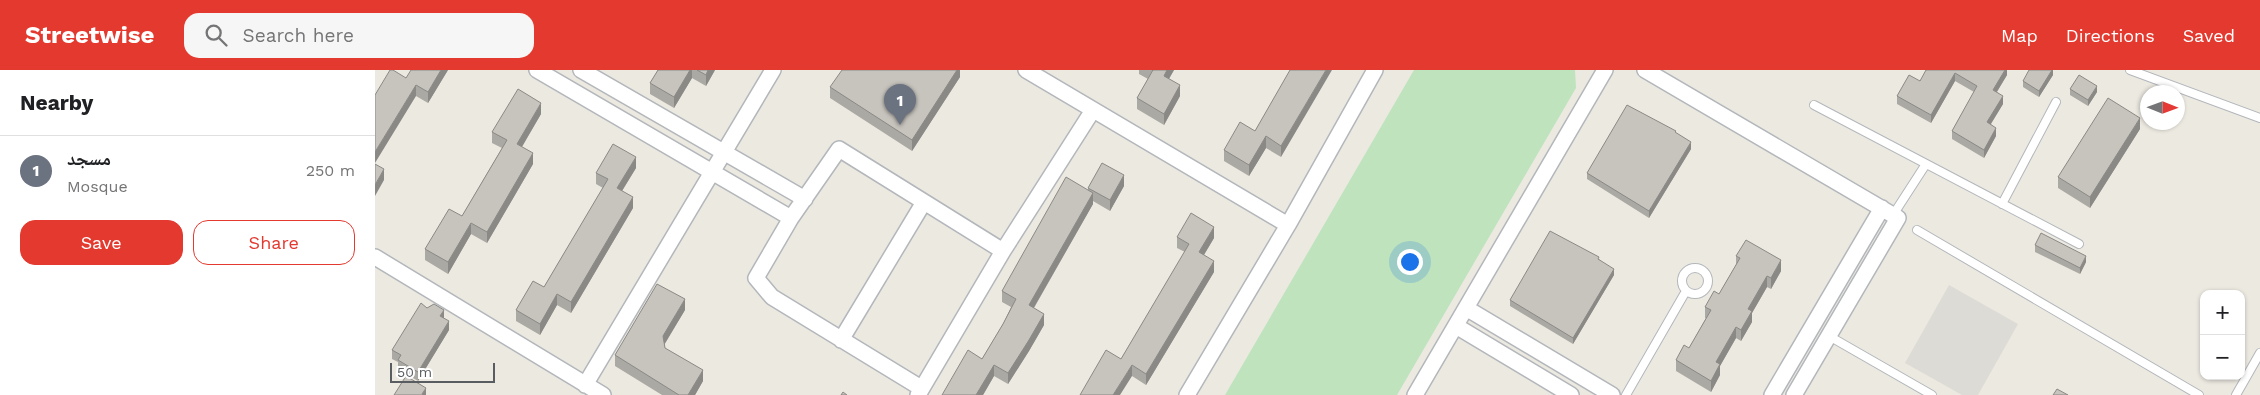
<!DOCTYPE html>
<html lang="en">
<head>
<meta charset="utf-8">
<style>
  :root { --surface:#fff; --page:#f6f6f6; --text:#202124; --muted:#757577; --line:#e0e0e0; --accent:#e4392f }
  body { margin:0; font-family:"Work Sans","Noto Naskh Arabic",sans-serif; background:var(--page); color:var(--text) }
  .controls { position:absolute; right:15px; bottom:15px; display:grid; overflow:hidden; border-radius:10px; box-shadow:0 1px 4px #0004 }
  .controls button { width:45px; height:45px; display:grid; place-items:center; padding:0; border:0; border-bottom:1px solid var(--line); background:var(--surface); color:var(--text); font:25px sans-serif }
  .compass { position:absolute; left:1765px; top:15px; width:45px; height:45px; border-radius:50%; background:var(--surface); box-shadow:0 1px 4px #0004; rotate:91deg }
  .scale { position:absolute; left:15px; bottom:12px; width:105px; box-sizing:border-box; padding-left:5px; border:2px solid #595d61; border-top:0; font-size:14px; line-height:18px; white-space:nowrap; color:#595d61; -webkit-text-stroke:4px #fff; paint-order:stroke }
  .you { position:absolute; left:1034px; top:191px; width:18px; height:18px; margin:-12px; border:4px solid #fff; border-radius:50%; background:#1a73e8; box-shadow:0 0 0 8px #1a73e833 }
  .badge { display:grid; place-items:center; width:32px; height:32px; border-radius:50%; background:var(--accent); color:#fff; font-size:16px; font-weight:700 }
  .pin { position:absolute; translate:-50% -41px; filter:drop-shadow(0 1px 2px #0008) }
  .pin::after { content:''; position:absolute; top:26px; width:18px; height:15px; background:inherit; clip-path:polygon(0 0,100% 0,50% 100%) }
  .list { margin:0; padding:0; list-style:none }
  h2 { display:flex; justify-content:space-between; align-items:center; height:65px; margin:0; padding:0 20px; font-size:21px }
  h2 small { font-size:16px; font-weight:400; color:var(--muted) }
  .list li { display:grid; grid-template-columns:32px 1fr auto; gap:15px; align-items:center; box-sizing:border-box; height:70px; padding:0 20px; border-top:1px solid var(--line) }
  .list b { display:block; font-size:19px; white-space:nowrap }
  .list p { margin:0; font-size:16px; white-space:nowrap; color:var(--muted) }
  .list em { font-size:16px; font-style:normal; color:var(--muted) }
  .actions { display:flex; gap:10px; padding:15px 20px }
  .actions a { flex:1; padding:11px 0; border:1px solid var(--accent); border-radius:15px; text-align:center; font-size:18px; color:var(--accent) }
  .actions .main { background:var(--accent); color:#fff }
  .icon { flex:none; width:28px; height:28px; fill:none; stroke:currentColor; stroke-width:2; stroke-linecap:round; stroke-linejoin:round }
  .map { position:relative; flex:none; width:1885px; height:325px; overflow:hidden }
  header { display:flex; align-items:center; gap:30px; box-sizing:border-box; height:70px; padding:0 25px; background:var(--accent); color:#fff }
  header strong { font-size:24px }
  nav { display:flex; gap:28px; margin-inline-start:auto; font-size:18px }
  .search { width:350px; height:45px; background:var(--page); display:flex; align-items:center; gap:12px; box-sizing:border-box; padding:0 18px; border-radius:15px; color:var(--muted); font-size:19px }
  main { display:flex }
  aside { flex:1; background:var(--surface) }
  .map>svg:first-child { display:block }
  .industrial { fill:#dddbd5 }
  .green { fill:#bee3bd }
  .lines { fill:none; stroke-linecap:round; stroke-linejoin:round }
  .service-casing { stroke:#b3b7bb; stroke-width:10 }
  .minor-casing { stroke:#b3b7bb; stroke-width:18 }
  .service { stroke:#fff; stroke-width:8 }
  .minor { stroke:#fff; stroke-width:15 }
  .wall { fill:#aba9a3 }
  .shaded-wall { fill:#8b8985 }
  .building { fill:#c7c4be; stroke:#8b8985 }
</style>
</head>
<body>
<header>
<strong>Streetwise</strong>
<div class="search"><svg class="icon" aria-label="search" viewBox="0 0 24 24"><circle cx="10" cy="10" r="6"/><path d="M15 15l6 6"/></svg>Search here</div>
<nav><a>Map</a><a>Directions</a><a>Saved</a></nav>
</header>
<main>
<aside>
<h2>Nearby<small></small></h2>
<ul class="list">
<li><span class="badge" style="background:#6b7280">1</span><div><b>مسجد</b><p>Mosque</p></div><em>250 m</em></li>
</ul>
<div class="actions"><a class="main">Save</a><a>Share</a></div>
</aside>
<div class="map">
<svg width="1885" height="325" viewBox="0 0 1885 325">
  <rect width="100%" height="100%" fill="#ece9e1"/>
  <!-- industrial -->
  <path class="industrial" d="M 1574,215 L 1643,254 L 1603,325 L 1587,325 L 1530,293 Z"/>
  <!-- green -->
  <path class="green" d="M 1039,0 L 1200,0 L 1201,18 L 1022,325 L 850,325 Z"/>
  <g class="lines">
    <!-- service casing -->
    <g class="service-casing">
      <path id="service" d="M 1755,0 L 1885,48
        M 1439,35 L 1704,174
        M 1627,134 L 1681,32
        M 1518,145 L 1551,94
        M 1542,160 L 1824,325
        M1307 211a13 13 0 1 1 26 0a13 13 0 1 1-26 0Z
        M 1454,266 L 1557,325
        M 1251,325 L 1311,221
        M 1861,325 L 1885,283"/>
    </g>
    <!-- minor casing -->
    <g class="minor-casing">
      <path id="minor" d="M 162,0 L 416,148
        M 206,0 L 430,129
        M 651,0 L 913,155
        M 1270,0 L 1523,148 L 1419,325
        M 0,187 L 228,325
        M 1091,238 L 1237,325
        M 1081,256 L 1196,325
        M 466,270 L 549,132
        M 210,315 L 398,0
        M 546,318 L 397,227 L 381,208 L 416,148 L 464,79 L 628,181
        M 543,325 L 628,181 L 718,40
        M 812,325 L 913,155 L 1000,0
        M 1040,325 L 1230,0
        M 1397,325 L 1507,138"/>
    </g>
    <!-- service -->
    <use href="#service" class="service"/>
    <!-- minor -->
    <use href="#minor" class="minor"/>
  </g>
  <!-- wall -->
  <path class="wall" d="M 73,0 L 53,33 L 41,26 L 31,8 Z
    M 283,0 L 340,0 L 331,16 L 317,8 L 299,38 L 275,24 L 275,13 Z
    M 585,0 L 585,7 L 537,81 L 455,28 L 455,17 Z
    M 764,0 L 799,0 L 794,9 L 805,26 L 789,55 L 762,39 L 762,28 L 773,9 L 764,4 Z
    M 916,0 L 906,87 L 891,78 L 874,106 L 849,91 L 849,80 L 880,61 Z
    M 1551,0 L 1632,0 L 1632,5 L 1622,22 L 1628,34 L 1616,54 L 1621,66 L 1609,88 L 1577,69 L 1577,61 L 1599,22 L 1580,11 L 1556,53 L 1522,34 L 1522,26 L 1545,11 Z
    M 1678,0 L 1678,5 L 1664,27 L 1648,17 L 1648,11 Z
    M 1695,19 L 1722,22 L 1713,36 L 1695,25 Z
    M 166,44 L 147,77 L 158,94 L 112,173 L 96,164 L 73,204 L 50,190 L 50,179 L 87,146 L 127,78 L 117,73 L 117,62 Z
    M 1765,59 L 1715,138 L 1683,118 L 1683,107 Z
    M 1301,63 L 1316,79 L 1274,148 L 1212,109 L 1212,103 Z
    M 261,98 L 247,121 L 258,138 L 196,243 L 182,235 L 165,265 L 141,251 L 141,240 L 169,217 L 228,118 L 221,114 L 221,103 Z
    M 749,116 L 735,141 L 718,131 L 718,134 L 659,238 L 669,255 L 654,281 L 633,314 L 619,306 L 608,325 L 567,325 L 607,289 L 628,254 L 636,237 L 627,232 L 627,221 L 713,120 L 713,118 Z
    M 802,167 L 839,168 L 829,185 L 839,202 L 771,315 L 757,306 L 746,289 L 810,182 L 802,178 Z
    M 1660,175 L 1711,192 L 1705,204 L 1660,182 Z
    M 1361,186 L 1406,201 L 1396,219 L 1392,217 L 1377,243 L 1377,252 L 1366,271 L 1361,268 L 1345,296 L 1345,305 L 1336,322 L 1301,301 L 1301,290 L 1314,278 L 1331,248 L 1330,248 L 1330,237 L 1344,224 L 1361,195 Z
    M 1224,189 L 1239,205 L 1198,274 L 1135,236 L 1135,230 Z
    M 310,240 L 289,274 L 290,278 L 328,311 L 320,325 L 287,325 L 240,296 L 240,285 Z
    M 69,248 L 74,260 L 43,311 L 23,299 L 23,292 L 17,289 L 17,280 Z"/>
  <!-- shaded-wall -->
  <path class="shaded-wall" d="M 66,0 L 73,0 L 53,33 L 53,22 Z
    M 315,0 L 317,0 L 317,8 L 299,38 L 299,27 Z
    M 333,0 L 340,0 L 331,16 L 331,5 Z
    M 582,0 L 585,0 L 585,7 L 537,81 L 537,70 Z
    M 792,0 L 799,0 L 789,17 L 789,6 Z
    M 951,0 L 957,0 L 906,87 L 906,76 Z
    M 1630,0 L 1632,0 L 1632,5 L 1618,28 L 1618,20 Z
    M 1677,0 L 1678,0 L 1678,5 L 1664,27 L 1664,21 Z
    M 1580,3 L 1580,11 L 1556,53 L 1556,45 Z
    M 41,15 L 41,26 L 0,93 L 0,82 Z
    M 805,15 L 805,26 L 789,55 L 789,44 Z
    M 1722,16 L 1722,22 L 1713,36 L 1713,30 Z
    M 1628,26 L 1628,34 L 1612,60 L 1612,52 Z
    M 166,33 L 166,44 L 142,85 L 142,74 Z
    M 1765,48 L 1765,59 L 1715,138 L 1715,127 Z
    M 1621,58 L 1621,66 L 1609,88 L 1609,80 Z
    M 891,66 L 891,78 L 874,106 L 874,95 Z
    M 1316,72 L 1316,79 L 1274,148 L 1274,141 Z
    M 158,83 L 158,94 L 112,173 L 112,162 Z
    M 261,87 L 261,98 L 242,129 L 242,118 Z
    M 9,99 L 9,110 L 0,126 L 0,115 Z
    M 749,105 L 749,116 L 735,141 L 735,130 Z
    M 718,123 L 718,134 L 654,246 L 654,235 Z
    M 258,127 L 258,138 L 196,243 L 196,232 Z
    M 96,153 L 96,164 L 73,204 L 73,192 Z
    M 839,157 L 839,168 L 824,193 L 824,182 Z
    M 1711,186 L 1711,192 L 1705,204 L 1705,198 Z
    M 1406,190 L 1406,201 L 1396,219 L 1396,208 Z
    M 839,191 L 839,202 L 771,315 L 771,304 Z
    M 1239,199 L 1239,205 L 1198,274 L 1198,268 Z
    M 1392,206 L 1392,217 L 1377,243 L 1377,252 L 1366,271 L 1366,260 L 1373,239 Z
    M 182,224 L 182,235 L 165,265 L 165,254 Z
    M 310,229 L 310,240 L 288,277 L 288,266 Z
    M 69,240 L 69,249 L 65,246 Z
    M 669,244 L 669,255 L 654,281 L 633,314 L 633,303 Z
    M 74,251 L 74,260 L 43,311 L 43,302 Z
    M 1361,257 L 1361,268 L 1345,296 L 1345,305 L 1336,322 L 1336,311 L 1341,292 Z
    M 619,295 L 619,306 L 608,325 L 601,325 Z
    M 757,295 L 757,306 L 745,325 L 738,325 Z
    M 328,300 L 328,311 L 320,325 L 313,325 Z
    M 51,318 L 51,325 L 47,325 L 47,324 Z"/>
  <!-- building -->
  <path class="building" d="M 15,0 L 18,0 L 31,8 L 36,0 L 66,0 L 53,22 L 41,15 L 0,82 L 0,25 Z
    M 283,0 L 315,0 L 299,27 L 275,13 Z
    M 322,0 L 333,0 L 331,5 Z
    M 467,0 L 582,0 L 537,70 L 455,17 Z
    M 777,0 L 792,0 L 789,6 L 805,15 L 789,44 L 762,28 L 778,0 Z
    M 915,0 L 951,0 L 906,76 L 891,66 L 874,95 L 849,80 L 865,52 L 880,61 Z
    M 1551,0 L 1630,0 L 1618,20 L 1628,26 L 1612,52 L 1621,58 L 1609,80 L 1577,61 L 1602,16 L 1580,3 L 1556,45 L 1522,26 L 1534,5 L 1545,11 Z
    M 1654,0 L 1677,0 L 1664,21 L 1648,11 Z
    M 1704,5 L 1722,16 L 1713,30 L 1695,19 Z
    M 143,19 L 166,33 L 142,74 L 158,83 L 112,162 L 96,153 L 73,192 L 50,179 L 74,139 L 87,146 L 132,70 L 117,62 Z
    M 1733,28 L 1765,48 L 1715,127 L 1683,107 Z
    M 1252,35 L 1301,61 L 1300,62 L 1316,72 L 1274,141 L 1212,103 Z
    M 238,74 L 261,87 L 242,118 L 258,127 L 196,232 L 182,224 L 165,254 L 141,240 L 158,211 L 169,217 L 233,109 L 221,103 Z
    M 727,93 L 749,105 L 735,130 L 713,118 Z
    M 0,94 L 9,99 L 0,115 Z
    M 691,107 L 718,123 L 654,235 L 669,244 L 654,270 L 633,303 L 619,295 L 601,325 L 567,325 L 593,280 L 607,289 L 628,254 L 641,229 L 627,221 Z
    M 816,143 L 839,157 L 824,182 L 839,191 L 771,304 L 757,295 L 738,325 L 705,325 L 731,280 L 746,289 L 814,174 L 802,167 Z
    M 1175,161 L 1224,187 L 1223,189 L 1239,199 L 1198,268 L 1135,230 Z
    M 1666,163 L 1711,186 L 1705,198 L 1660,175 Z
    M 1371,170 L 1406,190 L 1396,208 L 1392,206 L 1373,239 L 1377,241 L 1366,260 L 1361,257 L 1341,292 L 1345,294 L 1336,311 L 1301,290 L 1309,275 L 1314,278 L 1336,240 L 1330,237 L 1339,221 L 1344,224 L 1365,188 L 1361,186 Z
    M 282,214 L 310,229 L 288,266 L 290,278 L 328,300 L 313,325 L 304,325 L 240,285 Z
    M 46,233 L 52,238 L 59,234 L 69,240 L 65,246 L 74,251 L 43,302 L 23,290 L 26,285 L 17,280 Z
    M 31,306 L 51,318 L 47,324 L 49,325 L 19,325 Z
    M 1682,319 L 1693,325 L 1678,325 Z
    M 468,322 L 472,325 L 466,325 Z"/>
</svg>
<div class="controls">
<button>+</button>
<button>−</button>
</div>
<svg class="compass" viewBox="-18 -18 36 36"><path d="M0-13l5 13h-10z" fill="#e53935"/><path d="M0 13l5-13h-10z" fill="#757577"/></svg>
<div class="scale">50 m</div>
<div class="you"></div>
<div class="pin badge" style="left:525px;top:55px;background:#6b7280">1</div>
</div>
</main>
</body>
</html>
